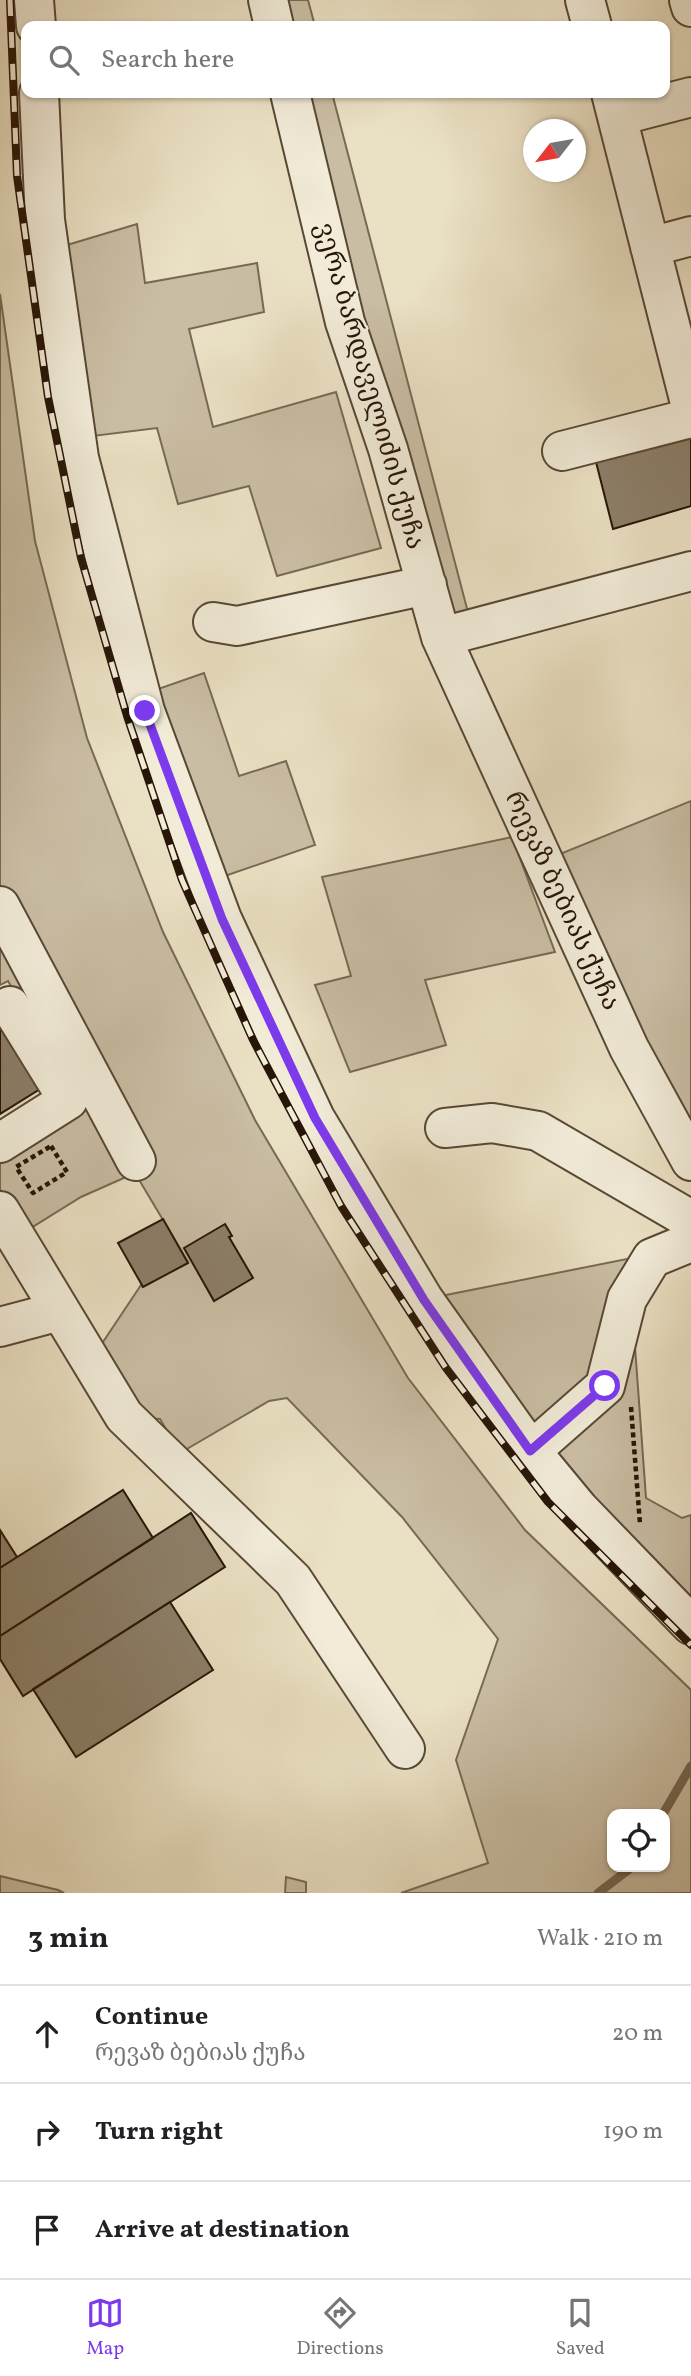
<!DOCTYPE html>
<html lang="en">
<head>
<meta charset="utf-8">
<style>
  :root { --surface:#fff; --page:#f2f2f2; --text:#202124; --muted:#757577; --line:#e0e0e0; --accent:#7c3aed }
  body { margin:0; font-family:Vollkorn,"Noto Serif Georgian",serif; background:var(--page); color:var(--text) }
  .controls { position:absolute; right:21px; bottom:21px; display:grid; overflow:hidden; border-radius:14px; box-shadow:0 2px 5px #0004 }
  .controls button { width:63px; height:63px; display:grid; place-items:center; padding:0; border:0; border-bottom:2px solid var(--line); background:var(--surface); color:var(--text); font:35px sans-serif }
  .compass { position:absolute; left:523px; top:119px; width:63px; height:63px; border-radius:50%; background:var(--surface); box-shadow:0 2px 5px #0004; rotate:239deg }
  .stop { position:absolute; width:21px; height:21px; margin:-16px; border:5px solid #7c3aed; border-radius:50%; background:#fff }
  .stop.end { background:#7c3aed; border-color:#fff; box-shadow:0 2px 7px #0008 }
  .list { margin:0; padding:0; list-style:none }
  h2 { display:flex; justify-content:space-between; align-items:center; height:91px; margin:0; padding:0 28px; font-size:30px }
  h2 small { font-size:23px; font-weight:400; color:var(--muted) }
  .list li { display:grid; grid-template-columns:46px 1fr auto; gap:21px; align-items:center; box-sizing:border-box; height:98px; padding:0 28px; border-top:2px solid var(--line) }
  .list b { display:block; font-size:26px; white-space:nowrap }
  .list p { margin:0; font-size:23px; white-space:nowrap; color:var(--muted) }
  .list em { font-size:23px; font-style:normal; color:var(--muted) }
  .icon { flex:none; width:38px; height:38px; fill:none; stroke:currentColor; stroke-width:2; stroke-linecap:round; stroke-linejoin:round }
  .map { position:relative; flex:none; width:691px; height:1893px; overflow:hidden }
  .search { position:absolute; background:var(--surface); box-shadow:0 2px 5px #0004; left:21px; right:21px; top:21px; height:77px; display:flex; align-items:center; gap:18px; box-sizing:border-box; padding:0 24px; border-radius:14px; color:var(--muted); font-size:26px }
  .sheet { height:385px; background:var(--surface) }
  nav { display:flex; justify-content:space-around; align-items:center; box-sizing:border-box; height:98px; border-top:2px solid var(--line); background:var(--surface); font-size:19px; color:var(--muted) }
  nav a { display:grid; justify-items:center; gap:4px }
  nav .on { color:var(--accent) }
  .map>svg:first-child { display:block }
  .green { fill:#c9bda3; stroke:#786955; stroke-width:2; fill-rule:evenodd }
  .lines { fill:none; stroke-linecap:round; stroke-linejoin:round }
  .stream { stroke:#746551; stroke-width:9 }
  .building { fill:#8c7f69; stroke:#271507; stroke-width:2 }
  .minor-casing { stroke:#584836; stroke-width:42 }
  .path { stroke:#271507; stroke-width:4.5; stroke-dasharray:5 3.5; stroke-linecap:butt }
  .minor { stroke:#f1ebd8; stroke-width:38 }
  .rail-casing { stroke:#271507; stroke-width:8 }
  .rail { stroke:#f1ebd8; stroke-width:5; stroke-dasharray:16; stroke-linecap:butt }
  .route { stroke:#7c3aed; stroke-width:9 }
  .labels { text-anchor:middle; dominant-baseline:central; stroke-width:5; stroke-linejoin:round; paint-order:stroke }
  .street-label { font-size:26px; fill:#271507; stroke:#f1ebd8 }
</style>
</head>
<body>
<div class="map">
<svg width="691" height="1893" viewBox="0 0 691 1893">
  <rect width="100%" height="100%" fill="#eae0c3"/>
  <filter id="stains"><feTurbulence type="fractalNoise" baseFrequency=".00286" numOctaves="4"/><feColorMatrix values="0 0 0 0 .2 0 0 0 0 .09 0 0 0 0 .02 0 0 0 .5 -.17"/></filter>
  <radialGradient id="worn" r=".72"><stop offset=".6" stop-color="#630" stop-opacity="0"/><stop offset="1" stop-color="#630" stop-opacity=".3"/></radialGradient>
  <!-- green -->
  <path class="green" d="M 280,0 L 308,0 L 315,26 L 286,26 Z
    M 302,93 L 332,93 L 470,620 L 453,618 L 439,601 Z
    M 137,224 L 145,283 L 257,263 L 264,312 L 189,329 L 213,427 L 336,392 L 381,548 L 277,576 L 249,486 L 178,504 L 157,428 L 93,436 L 67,245 Z
    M 0,294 L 35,541 L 87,738 L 163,932 L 255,1120 L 408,1378 L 525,1530 L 691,1690 L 691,1893 L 401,1893 L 488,1863 L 456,1760 L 498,1639 L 402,1517 L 287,1398 L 269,1401 L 180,1453 L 160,1419 L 145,1418 L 101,1345 L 141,1285 L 143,1287 L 188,1262 L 135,1173 L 81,1197 L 26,1231 L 0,1189 L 0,1153 L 79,1104 L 8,981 L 0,985 L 0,935 L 136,1172 L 155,1166 L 0,886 ZM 612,1814 L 665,1814 L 665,1867 L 612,1867 Z
    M 204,673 L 239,776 L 286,761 L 315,845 L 222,877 L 158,689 Z
    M 691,801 L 691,1138 L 555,856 Z
    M 512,837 L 555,952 L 425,980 L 446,1045 L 350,1072 L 315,985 L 351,976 L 322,877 Z
    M 632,1258 L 601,1374 L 539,1435 L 431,1298 Z
    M 634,1333 L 646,1498 L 682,1518 L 691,1515 L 691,1610 L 548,1452 Z
    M 0,1876 L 58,1890 L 64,1893 L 0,1893 Z
    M 286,1877 L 306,1882 L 306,1893 L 285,1893 Z"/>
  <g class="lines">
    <!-- stream -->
    <path class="stream" d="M 663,1814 L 691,1766
      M 598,1893 L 632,1867"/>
  </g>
  <!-- building -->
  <path class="building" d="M 691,435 L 691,506 L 613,529 L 596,462 Z
    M 0,1011 L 45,1086 L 0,1114 Z
    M 163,1219 L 188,1263 L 143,1287 L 118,1243 Z
    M 225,1224 L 232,1236 L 229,1237 L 253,1278 L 214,1301 L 184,1248 Z
    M 123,1490 L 153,1538 L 0,1636 L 0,1568 Z
    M 191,1513 L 225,1567 L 23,1696 L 0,1659 L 0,1636 Z
    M 0,1530 L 17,1557 L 0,1568 Z
    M 170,1602 L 213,1670 L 76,1757 L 33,1689 Z"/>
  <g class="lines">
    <!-- minor casing -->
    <g class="minor-casing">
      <path id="minor" d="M 34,0 L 36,26
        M 268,0 L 274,26
        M 585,0 L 592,26
        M 689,0 L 691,7
        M 39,93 L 45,220 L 79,458 L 145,711 L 222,919 L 315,1118 L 424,1300 L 531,1451 L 579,1509 L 691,1625
        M 290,93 L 345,322 L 388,449 L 441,637 L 629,1048 L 691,1161
        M 611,93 L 691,407
        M 618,116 L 691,97
        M 650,247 L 691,236
        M 562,451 L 691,418
        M 213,622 L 237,626 L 427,585
        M 441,637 L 691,571
        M 0,906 L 136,1161
        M 445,1128 L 492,1123 L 538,1131 L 691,1220
        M 0,1143 L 68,1100 L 10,1006
        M 0,1211 L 124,1416 L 293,1580 L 405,1749
        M 0,1327 L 60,1311
        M 531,1451 L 605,1386 L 627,1299 L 652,1258 L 691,1242"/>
    </g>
    <!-- path -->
    <path class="path" d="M 51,1146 L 67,1172 L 33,1193 L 16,1167 Z
      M 631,1407 L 640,1524"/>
    <!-- minor -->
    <use href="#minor" class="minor"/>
    <!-- rail casing -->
    <g class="rail-casing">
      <path id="rail" d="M 10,0 L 17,176 L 48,397 L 81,558 L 127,716 L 182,880 L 253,1040 L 341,1206 L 446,1368 L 548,1502 L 691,1645"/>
    </g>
    <!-- rail -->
    <use href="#rail" class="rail"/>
  </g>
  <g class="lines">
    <!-- route -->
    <path class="route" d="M 145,711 L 222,919 L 315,1118 L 424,1300 L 530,1451 L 605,1386"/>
  </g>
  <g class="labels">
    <!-- street labels -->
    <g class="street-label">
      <text transform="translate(369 386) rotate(74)">ვერა ბარდაველიძის ქუჩა</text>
      <text transform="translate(562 901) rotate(65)">რევაზ ბებიას ქუჩა</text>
    </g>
  </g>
  <rect width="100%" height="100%" filter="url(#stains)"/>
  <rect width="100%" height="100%" fill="url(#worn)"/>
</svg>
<div class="controls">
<button><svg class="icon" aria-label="locate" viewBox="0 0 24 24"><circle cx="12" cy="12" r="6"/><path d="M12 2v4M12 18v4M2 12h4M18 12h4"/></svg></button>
</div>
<svg class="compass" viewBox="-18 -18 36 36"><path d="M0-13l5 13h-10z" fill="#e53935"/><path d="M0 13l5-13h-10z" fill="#757577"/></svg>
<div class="stop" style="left:605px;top:1386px"></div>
<div class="stop end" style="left:145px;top:711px"></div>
<div class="search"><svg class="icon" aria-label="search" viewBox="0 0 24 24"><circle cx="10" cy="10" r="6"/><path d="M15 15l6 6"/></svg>Search here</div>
</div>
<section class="sheet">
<h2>3 min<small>Walk · 210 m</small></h2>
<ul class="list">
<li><svg class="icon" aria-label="ahead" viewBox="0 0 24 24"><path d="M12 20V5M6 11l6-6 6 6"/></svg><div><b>Continue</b><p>რევაზ ბებიას ქუჩა</p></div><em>20 m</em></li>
<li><svg class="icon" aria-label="right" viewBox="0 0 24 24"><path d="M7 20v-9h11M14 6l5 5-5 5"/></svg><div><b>Turn right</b></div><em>190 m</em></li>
<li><svg class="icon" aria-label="arrive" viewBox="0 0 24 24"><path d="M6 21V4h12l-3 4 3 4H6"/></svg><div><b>Arrive at destination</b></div></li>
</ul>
</section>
<nav>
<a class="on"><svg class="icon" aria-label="map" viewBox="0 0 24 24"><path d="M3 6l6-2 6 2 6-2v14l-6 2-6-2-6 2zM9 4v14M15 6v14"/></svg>Map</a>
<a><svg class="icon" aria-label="directions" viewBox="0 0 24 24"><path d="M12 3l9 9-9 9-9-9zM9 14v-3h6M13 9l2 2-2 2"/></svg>Directions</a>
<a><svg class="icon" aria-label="saved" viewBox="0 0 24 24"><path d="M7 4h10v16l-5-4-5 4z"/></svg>Saved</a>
</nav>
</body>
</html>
